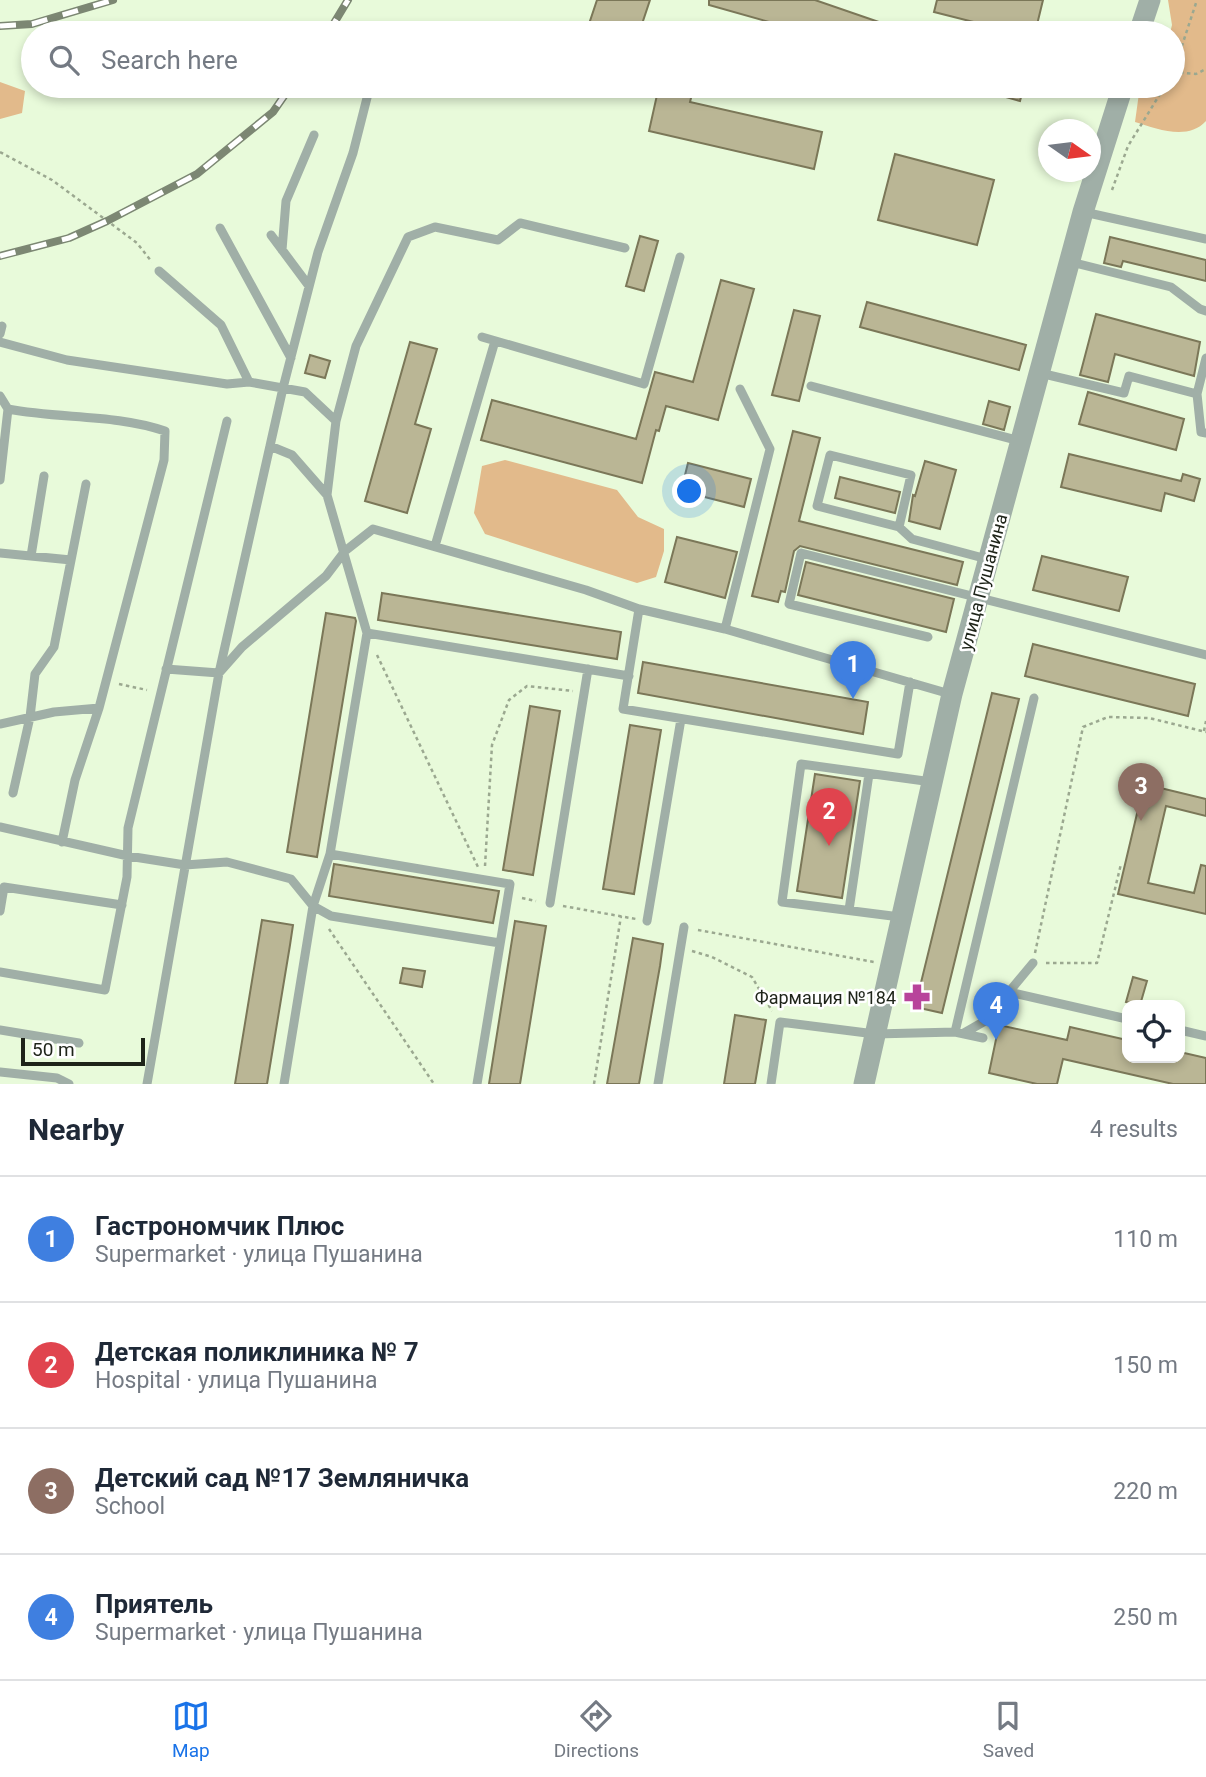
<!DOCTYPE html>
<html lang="en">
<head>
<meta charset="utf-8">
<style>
  :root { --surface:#fff; --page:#f6f6f7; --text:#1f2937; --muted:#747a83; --line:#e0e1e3; --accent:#1a73e8 }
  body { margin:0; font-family:Roboto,sans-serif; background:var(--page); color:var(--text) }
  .controls { position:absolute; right:21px; bottom:21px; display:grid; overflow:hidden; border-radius:14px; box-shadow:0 4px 10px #0003 }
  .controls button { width:63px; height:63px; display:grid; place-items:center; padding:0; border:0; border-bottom:2px solid var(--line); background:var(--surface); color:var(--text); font:35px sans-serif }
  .compass { position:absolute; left:1038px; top:119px; width:63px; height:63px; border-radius:50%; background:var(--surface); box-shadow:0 4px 10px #0003; rotate:104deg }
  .scale { position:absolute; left:21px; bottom:18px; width:124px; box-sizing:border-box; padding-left:7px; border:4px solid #1e2419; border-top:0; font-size:19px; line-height:24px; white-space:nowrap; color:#1e2419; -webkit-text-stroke:5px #fff; paint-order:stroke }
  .you { position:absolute; left:690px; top:492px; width:24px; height:24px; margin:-18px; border:5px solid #fff; border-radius:50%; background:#1a73e8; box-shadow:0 0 0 10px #1a73e833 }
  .badge { display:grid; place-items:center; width:46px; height:46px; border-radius:50%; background:var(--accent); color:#fff; font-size:23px; font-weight:700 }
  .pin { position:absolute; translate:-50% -58px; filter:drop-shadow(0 2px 4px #0008) }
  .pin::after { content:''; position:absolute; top:37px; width:24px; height:21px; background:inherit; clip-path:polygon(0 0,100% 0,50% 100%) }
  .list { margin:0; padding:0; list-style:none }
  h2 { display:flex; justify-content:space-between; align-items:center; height:91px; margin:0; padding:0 28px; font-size:30px }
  h2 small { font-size:23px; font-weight:400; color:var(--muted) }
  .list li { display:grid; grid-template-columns:46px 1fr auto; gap:21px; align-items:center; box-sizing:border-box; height:126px; padding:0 28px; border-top:2px solid var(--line) }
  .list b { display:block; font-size:26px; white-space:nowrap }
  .list p { margin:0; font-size:23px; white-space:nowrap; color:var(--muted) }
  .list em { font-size:23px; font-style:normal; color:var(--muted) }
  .icon { flex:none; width:38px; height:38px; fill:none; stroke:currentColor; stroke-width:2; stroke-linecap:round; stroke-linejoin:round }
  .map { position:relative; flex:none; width:1206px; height:1084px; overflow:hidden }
  .search { position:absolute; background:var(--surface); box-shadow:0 4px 10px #0003; left:21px; right:21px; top:21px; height:77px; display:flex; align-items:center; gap:18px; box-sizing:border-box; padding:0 24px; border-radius:38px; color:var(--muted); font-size:26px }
  .sheet { height:595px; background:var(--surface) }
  nav { display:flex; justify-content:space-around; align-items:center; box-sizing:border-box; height:98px; border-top:2px solid var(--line); background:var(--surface); font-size:19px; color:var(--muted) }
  nav a { display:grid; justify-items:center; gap:4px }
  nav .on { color:var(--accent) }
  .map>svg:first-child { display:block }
  .forest { fill:#e2ba8b }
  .building { fill:#bab695; stroke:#7b7758; stroke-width:2 }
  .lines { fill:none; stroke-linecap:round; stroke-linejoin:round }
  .path { stroke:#9ba890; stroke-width:2.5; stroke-dasharray:3.5 3.5; stroke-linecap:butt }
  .service { stroke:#a0afa7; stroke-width:9 }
  .tertiary { stroke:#a0afa7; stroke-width:21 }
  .rail-casing { stroke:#7c8773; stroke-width:8 }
  .rail { stroke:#fff; stroke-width:5; stroke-dasharray:16; stroke-linecap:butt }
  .labels { text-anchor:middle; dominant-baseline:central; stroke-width:5; stroke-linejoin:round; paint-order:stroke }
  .street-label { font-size:18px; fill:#1e2419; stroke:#fff }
  .poi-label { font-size:18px; fill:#1e2419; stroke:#fff; text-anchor:end }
</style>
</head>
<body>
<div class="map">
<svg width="1206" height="1084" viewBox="0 0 1206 1084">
  <rect width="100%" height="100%" fill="#e8fada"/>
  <!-- forest -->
  <path class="forest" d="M 1168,0 L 1206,0 L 1206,121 C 1188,141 1157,129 1135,122 L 1140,86 L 1173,86 L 1173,33 L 1170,33 L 1172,25 Z
    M 0,82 L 25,91 L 22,113 L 0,119 Z
    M 505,460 L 617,490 L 638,517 L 664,529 L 664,551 L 656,577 L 637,583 L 485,534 L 474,513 L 482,466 Z"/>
  <!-- building -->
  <path class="building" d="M 597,0 L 650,0 L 639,33 L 586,33 Z
    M 709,0 L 815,0 L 905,31 L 905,33 L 808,33 L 709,5 Z
    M 937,0 L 1043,0 L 1035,33 L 1017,33 L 934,12 Z
    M 659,86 L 694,86 L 690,102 L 822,132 L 814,169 L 649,131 Z
    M 981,86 L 1024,86 L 1020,101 L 981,90 Z
    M 895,154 L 994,180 L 977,245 L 878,220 Z
    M 640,236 L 658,241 L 644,291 L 626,286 Z
    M 1110,237 L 1206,260 L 1206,281 L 1123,261 L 1121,267 L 1104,263 Z
    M 721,280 L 754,289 L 718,420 L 666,406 L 659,431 L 656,430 L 642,483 L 481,440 L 492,400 L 636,439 L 655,372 L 693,382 Z
    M 867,302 L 1026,345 L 1019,370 L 860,327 Z
    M 794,310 L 820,316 L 799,401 L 772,395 Z
    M 1096,314 L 1200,342 L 1194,376 L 1115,354 L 1108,382 L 1080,375 Z
    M 410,342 L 437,349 L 415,424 L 431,429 L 407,513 L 365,501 Z
    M 310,355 L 330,361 L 325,378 L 305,373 Z
    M 1088,392 L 1184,419 L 1176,450 L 1079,424 Z
    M 989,401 L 1010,407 L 1004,430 L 983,424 Z
    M 793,431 L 820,438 L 799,521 L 963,562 L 957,585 L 800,546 L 794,551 L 785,592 L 781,591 L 778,602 L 752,596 Z
    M 1069,454 L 1181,481 L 1183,474 L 1200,479 L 1194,501 L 1165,493 L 1161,511 L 1061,487 Z
    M 925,461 L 956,470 L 940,529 L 909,521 L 913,495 L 915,496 Z
    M 688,463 L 751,479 L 744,507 L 681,491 Z
    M 840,477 L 900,492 L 895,513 L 835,498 Z
    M 677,537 L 737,552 L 725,598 L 665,582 Z
    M 1042,556 L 1128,577 L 1119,611 L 1033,590 Z
    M 806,562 L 954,599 L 946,632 L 798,595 Z
    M 382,593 L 621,632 L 617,659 L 378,620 Z
    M 326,613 L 355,618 L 356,621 L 317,857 L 287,852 Z
    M 1033,644 L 1195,684 L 1188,716 L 1025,676 Z
    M 643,662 L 868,702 L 863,734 L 638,693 Z
    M 992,693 L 1019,699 L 942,1013 L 915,1007 Z
    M 530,706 L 560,711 L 533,875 L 503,870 Z
    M 630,725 L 661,730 L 634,894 L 603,889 Z
    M 815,774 L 860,781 L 842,898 L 797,891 Z
    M 1144,784 L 1206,799 L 1206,816 L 1166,806 L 1148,883 L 1194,893 L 1201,865 L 1206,866 L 1206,914 L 1118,894 Z
    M 334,864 L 499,891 L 493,923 L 329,896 Z
    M 262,920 L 293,925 L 290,945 L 267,1084 L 235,1084 Z
    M 515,921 L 546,926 L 520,1084 L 489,1084 Z
    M 633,938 L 663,944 L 660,966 L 639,1084 L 607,1084 Z
    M 403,968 L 425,971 L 422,987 L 400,983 Z
    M 1133,977 L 1147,981 L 1140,1005 L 1126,1002 Z
    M 735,1015 L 766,1020 L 755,1084 L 724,1084 Z
    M 999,1025 L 1067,1040 L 1070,1027 L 1127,1040 L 1127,1058 L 1180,1058 L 1180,1052 L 1206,1058 L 1206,1084 L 1173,1084 L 1063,1059 L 1057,1084 L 1037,1084 L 989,1073 Z"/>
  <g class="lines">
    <!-- path -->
    <path class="path" d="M 1173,72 L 1196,74 L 1206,69
      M 1173,73 L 1197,0
      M 0,152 L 52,180 L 137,243 L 152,262
      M 1112,190 L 1128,146 L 1165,86
      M 377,655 L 478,867
      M 119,684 L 147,690
      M 1204,731 L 1206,721
      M 485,866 L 492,745 L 509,700 L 527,686 L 573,691
      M 522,898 L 536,901
      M 563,906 L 636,919
      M 329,929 L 434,1084
      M 698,930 L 874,962
      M 692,951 L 712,957 L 752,977 L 772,1011
      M 1035,953 L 1083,727 L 1108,717 L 1149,718 L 1206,732
      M 1046,963 L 1097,963 L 1121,864
      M 594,1084 L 621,916"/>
    <!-- service -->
    <path class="service" d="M 1084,212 L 1206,239
      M 220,228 L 291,358
      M 271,235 L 309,286
      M 282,250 L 286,201 L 314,135
      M 1071,262 L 1171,287 L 1200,309 L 1206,311
      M 159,271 L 221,325 L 249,382
      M 0,334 L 2,326
      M 482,337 L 644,384 L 680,257
      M 0,342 L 67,360 L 227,384 L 249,382 L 305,392 L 336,421
      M 1040,373 L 1124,393 L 1129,376 L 1197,394 L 1206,358
      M 811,386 L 1020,441
      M 1197,394 L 1201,432 L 1206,433
      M 0,396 L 8,409 L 0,480
      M 8,409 C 60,419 115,414 165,431 L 164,460 L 99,708 L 75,780 L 62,842
      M 270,446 L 292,455 L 327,495
      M 899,527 L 911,475 L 830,455 L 817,506 L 899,527 L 912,539 L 987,559
      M 435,546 L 495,341
      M 0,553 L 71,560
      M 31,556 L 44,476
      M 639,609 L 623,709 L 898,754 L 910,682
      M 725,629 L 770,449 L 740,389
      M 367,633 L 629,676
      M 928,637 L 789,604 L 801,553 L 1206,655
      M 166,669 L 219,673 L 242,647 L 326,576 L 345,551 L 373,529 L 586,590 L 639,609 L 725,629 L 950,694
      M 0,724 L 54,712 L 99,708
      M 13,793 L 30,717 L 35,674 L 54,647 L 86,484
      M 0,827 L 128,856 L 185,865 L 227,862 L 291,879 L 313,906 L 331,916 L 500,943
      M 330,854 L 510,884 L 477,1084
      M 550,903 L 588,669
      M 849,910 L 869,774
      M 0,911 L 4,887 L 122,905
      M 900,917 L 782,902 L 801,764 L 932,782
      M 647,921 L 681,719
      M 0,972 L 105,990 L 127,877 L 128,828 L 227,421
      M 1009,992 L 1127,1019
      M 0,1030 L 79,1043
      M 1180,1030 L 1206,1036
      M 955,1032 L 1034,698
      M 964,1033 L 985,1021 L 1033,963
      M 0,1072 L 57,1078 L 69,1084
      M 147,1084 L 219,673 L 283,388 L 318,252 L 353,153 L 370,86
      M 284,1084 L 313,906 L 330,854 L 367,633 L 327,495 L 336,421 L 356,346 L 408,237 L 435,227 L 498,240 L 520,223 L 625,248
      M 658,1084 L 684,927
      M 771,1084 L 780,1022 L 875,1034 L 955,1032 L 983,1038"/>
    <!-- tertiary -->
    <path class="tertiary" d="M 1139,33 L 1150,0
      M 864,1084 L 952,694 L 1083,212 L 1123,86"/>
    <!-- rail casing -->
    <g class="rail-casing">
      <path id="rail" d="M 0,26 L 32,24 L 113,0
        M 328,33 L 348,0
        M 0,256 L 69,238 L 107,221 L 197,174 L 273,112 L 291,86"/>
    </g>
    <!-- rail -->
    <use href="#rail" class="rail"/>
  </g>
  <!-- icons -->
  <defs>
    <g id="pharmacy-bare" transform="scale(2.1)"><path d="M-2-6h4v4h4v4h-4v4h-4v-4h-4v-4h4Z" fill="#b8439b" stroke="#fff" stroke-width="2.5" paint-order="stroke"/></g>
  </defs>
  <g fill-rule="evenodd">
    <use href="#pharmacy-bare" x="917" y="997"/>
  </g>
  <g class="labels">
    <!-- street labels -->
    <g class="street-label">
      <text transform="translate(983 582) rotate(-75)">улица Пушанина</text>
    </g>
    <!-- poi labels -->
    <g class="poi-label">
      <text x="896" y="997">Фармация №184</text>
    </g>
  </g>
</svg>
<div class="controls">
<button><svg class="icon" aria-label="locate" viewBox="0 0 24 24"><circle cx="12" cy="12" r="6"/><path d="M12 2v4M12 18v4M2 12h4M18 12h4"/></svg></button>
</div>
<svg class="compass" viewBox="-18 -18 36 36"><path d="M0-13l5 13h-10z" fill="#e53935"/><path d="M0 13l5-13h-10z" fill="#747a83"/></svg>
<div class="scale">50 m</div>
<div class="you"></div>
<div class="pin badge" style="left:853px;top:699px;background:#3f7fe0">1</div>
<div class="pin badge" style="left:829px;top:846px;background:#e0444e">2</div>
<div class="pin badge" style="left:1141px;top:821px;background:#8d6e63">3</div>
<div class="pin badge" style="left:996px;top:1040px;background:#3f7fe0">4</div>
<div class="search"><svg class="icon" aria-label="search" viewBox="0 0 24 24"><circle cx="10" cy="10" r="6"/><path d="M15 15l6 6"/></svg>Search here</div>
</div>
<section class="sheet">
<h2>Nearby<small>4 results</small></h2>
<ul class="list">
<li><span class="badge" style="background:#3f7fe0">1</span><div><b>Гастрономчик Плюс</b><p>Supermarket · улица Пушанина</p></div><em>110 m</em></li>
<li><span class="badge" style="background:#e0444e">2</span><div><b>Детская поликлиника № 7</b><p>Hospital · улица Пушанина</p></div><em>150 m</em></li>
<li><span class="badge" style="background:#8d6e63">3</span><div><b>Детский сад №17 Земляничка</b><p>School</p></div><em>220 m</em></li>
<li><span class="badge" style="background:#3f7fe0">4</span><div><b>Приятель</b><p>Supermarket · улица Пушанина</p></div><em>250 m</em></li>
</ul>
</section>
<nav>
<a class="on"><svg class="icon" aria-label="map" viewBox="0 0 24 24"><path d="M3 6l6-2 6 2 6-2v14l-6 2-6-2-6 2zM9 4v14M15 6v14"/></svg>Map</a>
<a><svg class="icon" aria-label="directions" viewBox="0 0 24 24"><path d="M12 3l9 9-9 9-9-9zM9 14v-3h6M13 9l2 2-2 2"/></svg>Directions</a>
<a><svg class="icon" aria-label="saved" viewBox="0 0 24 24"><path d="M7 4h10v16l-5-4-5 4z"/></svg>Saved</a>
</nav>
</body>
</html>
